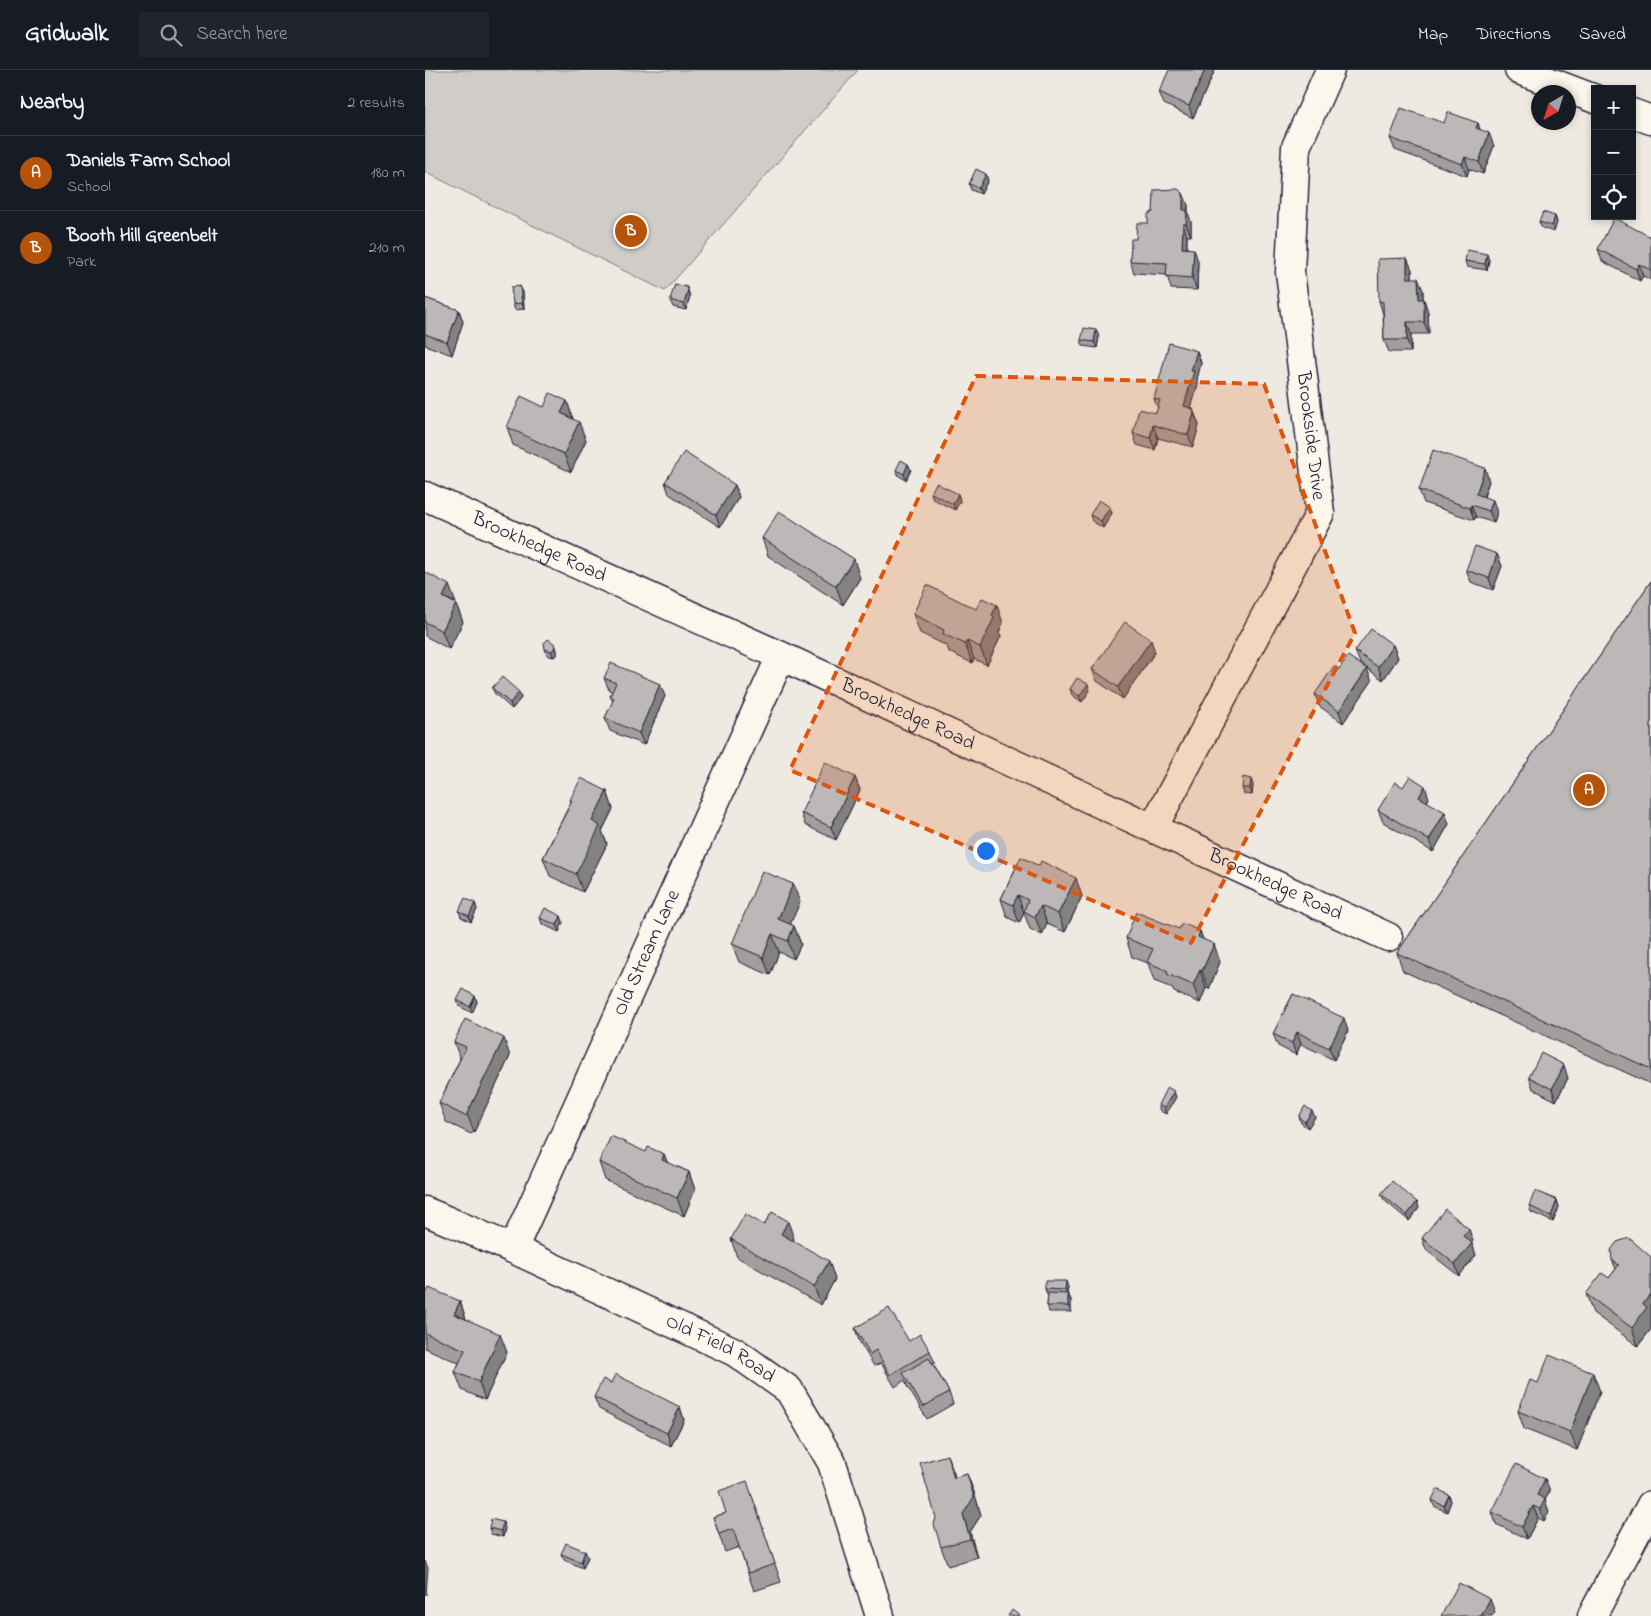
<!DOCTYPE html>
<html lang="en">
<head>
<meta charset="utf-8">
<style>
  :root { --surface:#171b24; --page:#20242c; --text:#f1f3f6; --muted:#9ea1a6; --line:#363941; --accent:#b45309 }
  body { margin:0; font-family:"Indie Flower",sans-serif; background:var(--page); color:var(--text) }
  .controls { position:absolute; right:15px; top:15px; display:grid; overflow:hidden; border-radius:0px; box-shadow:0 2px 8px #0003 }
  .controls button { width:45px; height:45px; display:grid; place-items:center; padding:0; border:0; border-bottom:1px solid var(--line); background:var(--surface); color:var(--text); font:25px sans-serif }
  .compass { position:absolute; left:1106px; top:15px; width:45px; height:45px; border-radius:50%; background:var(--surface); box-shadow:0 2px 8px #0003; rotate:219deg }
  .you { position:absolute; left:560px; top:780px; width:18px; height:18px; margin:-12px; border:4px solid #fff; border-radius:50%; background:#1a73e8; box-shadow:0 0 0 8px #1a73e833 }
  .badge { display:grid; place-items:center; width:32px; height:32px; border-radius:50%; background:var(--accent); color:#fff; font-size:16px; font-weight:700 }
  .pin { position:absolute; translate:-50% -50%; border:2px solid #fff; box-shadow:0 1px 5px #0006 }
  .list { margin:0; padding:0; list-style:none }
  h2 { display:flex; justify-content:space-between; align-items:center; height:65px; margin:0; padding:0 20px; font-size:21px }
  h2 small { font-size:16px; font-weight:400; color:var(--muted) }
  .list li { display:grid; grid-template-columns:32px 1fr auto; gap:15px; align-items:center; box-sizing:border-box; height:75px; padding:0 20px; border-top:1px solid var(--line) }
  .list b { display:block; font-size:19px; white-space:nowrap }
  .list p { margin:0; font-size:16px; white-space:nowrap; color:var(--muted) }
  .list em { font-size:16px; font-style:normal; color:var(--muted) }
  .icon { flex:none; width:28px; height:28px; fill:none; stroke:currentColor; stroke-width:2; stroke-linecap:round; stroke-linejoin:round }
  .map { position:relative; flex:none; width:1226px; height:1546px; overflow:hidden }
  header { display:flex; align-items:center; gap:30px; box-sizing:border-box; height:70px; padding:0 25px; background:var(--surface); border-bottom:1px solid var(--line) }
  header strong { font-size:24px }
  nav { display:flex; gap:28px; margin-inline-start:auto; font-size:18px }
  .search { width:350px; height:45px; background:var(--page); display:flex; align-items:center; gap:12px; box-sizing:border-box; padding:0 18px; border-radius:0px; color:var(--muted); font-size:19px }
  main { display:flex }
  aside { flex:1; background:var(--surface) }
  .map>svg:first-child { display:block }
  .green { fill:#d0cdc9; stroke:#797882 }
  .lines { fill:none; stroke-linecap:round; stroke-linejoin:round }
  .street-casing { stroke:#22223b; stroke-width:31 }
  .street { stroke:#fbf7ec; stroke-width:28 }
  .wall { fill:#a29e9e; stroke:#22223b }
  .shaded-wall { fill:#848181; stroke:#22223b }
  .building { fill:#bcb8b8; stroke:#22223b }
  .marked { fill:#de560e; fill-opacity:0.2; stroke:#de560e; stroke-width:4; stroke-dasharray:10 6; stroke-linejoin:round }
  .labels { text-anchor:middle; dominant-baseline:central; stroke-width:4.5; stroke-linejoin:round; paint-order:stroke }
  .street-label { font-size:20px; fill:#22223b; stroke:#fbf7ec }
</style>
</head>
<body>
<header>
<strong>Gridwalk</strong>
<div class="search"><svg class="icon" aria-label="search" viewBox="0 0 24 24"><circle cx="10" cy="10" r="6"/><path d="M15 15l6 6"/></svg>Search here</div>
<nav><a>Map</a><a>Directions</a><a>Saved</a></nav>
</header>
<main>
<aside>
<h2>Nearby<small>2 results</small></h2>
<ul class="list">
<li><span class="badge">A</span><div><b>Daniels Farm School</b><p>School</p></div><em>180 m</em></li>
<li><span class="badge">B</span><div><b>Booth Hill Greenbelt</b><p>Park</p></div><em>210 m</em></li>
</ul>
</aside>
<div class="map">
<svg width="1226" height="1546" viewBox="0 0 1226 1546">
  <rect width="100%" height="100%" fill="#eeeae2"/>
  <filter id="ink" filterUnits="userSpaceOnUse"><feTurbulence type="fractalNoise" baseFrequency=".02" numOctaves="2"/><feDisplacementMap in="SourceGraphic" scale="10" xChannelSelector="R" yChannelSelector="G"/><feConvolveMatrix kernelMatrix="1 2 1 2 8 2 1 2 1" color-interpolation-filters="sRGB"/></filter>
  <g filter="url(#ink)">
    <!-- green -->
    <path class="green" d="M 0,0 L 433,0 L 240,221 L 0,102 Z"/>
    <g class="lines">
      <!-- street casing -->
      <g class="street-casing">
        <g id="street">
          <path d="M 1094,0 L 1170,29"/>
          <path d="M 1207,43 L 1226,50"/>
          <path id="s1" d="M 0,426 L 356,586 L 963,867"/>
          <path d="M 728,758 L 895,443 L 865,202 L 871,77 L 905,0"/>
          <path id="s2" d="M 0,1141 L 88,1179 L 310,1282 L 364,1320 L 407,1393 L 455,1546"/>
          <path id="s3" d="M 88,1179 L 356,586"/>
          <path d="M 1167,1546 L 1226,1435"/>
        </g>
      </g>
      <!-- street -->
      <use href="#street" class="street"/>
    </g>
    <!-- wall -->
    <path class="wall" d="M 790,0 L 768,48 L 739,34 L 734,22 Z
      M 1019,53 L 1053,53 L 1055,60 L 1069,76 L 1058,104 L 1044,99 L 1042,106 L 970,80 L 965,68 Z
      M 563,110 L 556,124 L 546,120 L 544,114 Z
      M 763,135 L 763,143 L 766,152 L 766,166 L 762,166 L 762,178 L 773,191 L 772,220 L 746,219 L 742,205 L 709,203 L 705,191 L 711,169 L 723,153 Z
      M 1130,146 L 1132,152 L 1129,162 L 1117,158 L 1114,152 Z
      M 1226,167 L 1226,210 L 1218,206 L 1215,211 L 1177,191 L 1173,179 Z
      M 982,188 L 987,200 L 987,208 L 998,220 L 998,229 L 1003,242 L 1004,264 L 986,264 L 986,282 L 964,282 L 959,270 L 958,244 L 954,231 Z
      M 1064,190 L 1062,200 L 1042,197 L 1040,191 Z
      M 98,222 L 99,239 L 90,240 L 88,234 Z
      M 265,226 L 261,240 L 248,237 L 245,230 Z
      M 0,228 L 34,240 L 38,252 L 27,285 L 0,275 Z
      M 674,266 L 672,278 L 658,276 L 656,270 Z
      M 772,281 L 776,293 L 772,309 L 773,314 L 766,338 L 768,339 L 774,355 L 768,377 L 733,368 L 730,380 L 712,375 L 708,363 L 731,343 L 733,339 L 729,329 Z
      M 142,331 L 148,349 L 161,370 L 146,402 L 88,375 L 82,357 L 119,337 Z
      M 483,394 L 486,400 L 481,410 L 474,406 L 471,400 Z
      M 1064,411 L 1059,427 L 1072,442 L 1069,453 L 1051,447 L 1049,450 L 999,433 L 994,420 Z
      M 240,412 L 310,415 L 314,427 L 295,457 L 244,424 Z
      M 506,423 L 533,424 L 535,431 L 530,440 L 508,429 Z
      M 687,443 L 678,458 L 667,451 L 665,445 Z
      M 337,468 L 435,508 L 418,535 L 343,486 Z
      M 1072,484 L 1077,496 L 1068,520 L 1046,512 L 1041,500 Z
      M 0,502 L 31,534 L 38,552 L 24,579 L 0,566 Z
      M 1226,511 L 1226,1014 L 978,901 L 972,883 Z
      M 488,544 L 578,553 L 574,562 L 576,566 L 562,595 L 549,589 L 547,593 L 524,582 L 522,576 L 495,563 Z
      M 130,574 L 132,580 L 132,585 L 128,587 L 122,585 L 120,579 Z
      M 968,575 L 973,588 L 958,610 L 935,593 L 930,581 Z
      M 730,582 L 698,629 L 672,611 L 667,599 Z
      M 914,599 L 942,599 L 947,611 L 918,653 L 894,636 L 890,624 Z
      M 179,608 L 240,626 L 219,675 L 185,661 L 180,648 L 188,632 L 185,626 L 187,622 L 184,620 Z
      M 67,618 L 94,622 L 96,628 L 87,639 L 70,624 Z
      M 645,619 L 665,620 L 657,632 L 647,625 Z
      M 430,707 L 435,720 L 411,770 L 380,755 L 376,743 Z
      M 828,715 L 827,725 L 819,724 L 817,718 Z
      M 978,717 L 1004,728 L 1002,732 L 1024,754 L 1008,782 L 958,752 L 953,740 Z
      M 182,721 L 188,739 L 177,761 L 182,774 L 158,822 L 125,806 L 118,788 L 146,732 L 145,730 Z
      M 596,787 L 657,826 L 640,862 L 622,854 L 617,865 L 605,859 L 599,843 L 594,853 L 582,847 L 576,829 Z
      M 375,832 L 365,854 L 369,856 L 376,874 L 369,889 L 354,882 L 345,905 L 314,892 L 307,874 Z
      M 50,833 L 52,839 L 46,852 L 36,847 L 34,841 Z
      M 136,846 L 138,852 L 134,862 L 117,854 L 115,848 Z
      M 754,859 L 775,861 L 778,870 L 795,892 L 784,919 L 781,918 L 775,933 L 749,922 L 747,918 L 729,911 L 723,893 L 707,887 L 701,868 Z
      M 868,924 L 923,961 L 909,990 L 876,974 L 871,985 L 853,976 L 848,964 Z
      M 50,926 L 52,932 L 47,943 L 34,936 L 32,930 Z
      M 29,972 L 85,986 L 49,1062 L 46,1064 L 21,1052 L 14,1033 L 35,989 Z
      M 1104,1007 L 1143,1008 L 1131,1031 L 1108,1019 Z
      M 751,1027 L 741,1044 L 735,1041 L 733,1035 Z
      M 887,1041 L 890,1047 L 883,1058 L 876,1053 L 874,1047 Z
      M 221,1082 L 239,1084 L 242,1092 L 264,1102 L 270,1120 L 259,1146 L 180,1110 L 174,1092 Z
      M 956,1124 L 992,1132 L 994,1138 L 984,1151 L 959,1130 Z
      M 1132,1130 L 1134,1137 L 1128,1152 L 1106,1142 L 1104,1136 Z
      M 339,1155 L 369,1169 L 368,1171 L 410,1209 L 396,1235 L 312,1187 L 306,1169 Z
      M 997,1168 L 1048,1171 L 1046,1173 L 1051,1185 L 1034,1206 L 1001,1180 Z
      M 1226,1187 L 1226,1259 L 1213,1276 L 1168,1243 L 1161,1224 L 1184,1208 L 1191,1199 L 1187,1190 Z
      M 643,1217 L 642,1224 L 643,1224 L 646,1230 L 646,1242 L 624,1242 L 622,1236 L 623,1225 L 622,1225 L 620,1219 Z
      M 0,1226 L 35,1231 L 41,1249 L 82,1282 L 60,1330 L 37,1320 L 30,1302 L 34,1293 L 0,1278 Z
      M 430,1258 L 484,1271 L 505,1281 L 510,1293 L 508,1294 L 524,1322 L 528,1334 L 502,1349 L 482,1316 L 480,1310 L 470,1317 L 456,1293 L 449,1296 L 434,1271 Z
      M 186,1313 L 255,1337 L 259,1350 L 246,1376 L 174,1339 L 169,1327 Z
      M 1113,1313 L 1175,1321 L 1152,1380 L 1099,1359 L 1093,1341 Z
      M 542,1404 L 549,1422 L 556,1445 L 545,1462 L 552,1487 L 523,1496 L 516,1477 L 530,1408 Z
      M 1120,1409 L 1125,1421 L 1120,1430 L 1124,1442 L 1119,1451 L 1113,1448 L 1102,1469 L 1071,1454 L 1067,1442 Z
      M 1024,1425 L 1026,1431 L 1022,1442 L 1009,1436 L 1007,1430 Z
      M 328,1429 L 356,1512 L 329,1521 L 314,1477 L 300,1482 L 288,1447 L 301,1443 Z
      M 64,1458 L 80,1458 L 78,1467 L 66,1464 Z
      M 136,1484 L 163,1487 L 158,1498 L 139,1490 Z"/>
    <!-- shaded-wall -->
    <path class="shaded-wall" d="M 780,0 L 790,0 L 768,48 L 764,36 Z
      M 1053,53 L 1057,65 L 1051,58 Z
      M 1064,63 L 1069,76 L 1058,104 L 1054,92 Z
      M 1040,87 L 1044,99 L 1042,106 L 1037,94 Z
      M 561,104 L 563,110 L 556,124 L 554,118 Z
      M 758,123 L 763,135 L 763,143 L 766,152 L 766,166 L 761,154 L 758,140 Z
      M 1130,146 L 1132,152 L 1129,162 L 1127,156 Z
      M 758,154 L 762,166 L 761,190 L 757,178 Z
      M 769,179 L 773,191 L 772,220 L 767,208 Z
      M 1062,184 L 1064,190 L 1062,200 L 1060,194 Z
      M 982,188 L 987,200 L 987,220 L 982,208 Z
      M 1214,194 L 1218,206 L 1215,211 L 1211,199 Z
      M 993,208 L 998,220 L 998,242 L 994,229 Z
      M 95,216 L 98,222 L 99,239 L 97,233 Z
      M 263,220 L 265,226 L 261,240 L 259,234 Z
      M 999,229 L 1003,242 L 1004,264 L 999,252 Z
      M 34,240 L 38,252 L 27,285 L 22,272 Z
      M 982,252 L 986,264 L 986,282 L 982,270 Z
      M 671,260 L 674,266 L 672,278 L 669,272 Z
      M 772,281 L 776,293 L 772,309 L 773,314 L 763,349 L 759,336 L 766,301 Z
      M 142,331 L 148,349 L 136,343 Z
      M 769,343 L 774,355 L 768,377 L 763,365 Z
      M 154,352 L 161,370 L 146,402 L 139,384 Z
      M 728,355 L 733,368 L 730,380 L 725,368 Z
      M 483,394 L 486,400 L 481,410 L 479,404 Z
      M 1060,398 L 1064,411 L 1055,436 L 1051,424 Z
      M 310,415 L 314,427 L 295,457 L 291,445 Z
      M 533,424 L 535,431 L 530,440 L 528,434 Z
      M 1068,430 L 1072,442 L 1069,453 L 1064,441 Z
      M 1046,435 L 1051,447 L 1049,450 L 1045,438 Z
      M 685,437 L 687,443 L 678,458 L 676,451 Z
      M 1072,484 L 1077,496 L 1068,520 L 1064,508 Z
      M 429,489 L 435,508 L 418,535 L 411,516 Z
      M 24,515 L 31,533 L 18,527 Z
      M 31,534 L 38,552 L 24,579 L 17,561 Z
      M 572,535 L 578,553 L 574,562 L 576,566 L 562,595 L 555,577 L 567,545 Z
      M 726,570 L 730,582 L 698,629 L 693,617 Z
      M 542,571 L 549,589 L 547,593 L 540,574 Z
      M 130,574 L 132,580 L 132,585 L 128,587 L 126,581 Z
      M 968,575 L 973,588 L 958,610 L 953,597 Z
      M 942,599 L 947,611 L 918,653 L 914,641 Z
      M 235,614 L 240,626 L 219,675 L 214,663 Z
      M 663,614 L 665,620 L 657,632 L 654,626 Z
      M 94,622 L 96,628 L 87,639 L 85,633 Z
      M 430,707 L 435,720 L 411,770 L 406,757 Z
      M 826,709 L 828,715 L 827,725 L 825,718 Z
      M 1000,716 L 1004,728 L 998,739 L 994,727 Z
      M 182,721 L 188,739 L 177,761 L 182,774 L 158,822 L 151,804 L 167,751 Z
      M 1020,742 L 1024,754 L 1008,782 L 1004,770 Z
      M 651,808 L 657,826 L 640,862 L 633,844 Z
      M 368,814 L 375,832 L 360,867 L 353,849 Z
      M 593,825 L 599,843 L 594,853 L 588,835 Z
      M 50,833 L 52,839 L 46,852 L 44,846 Z
      M 616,836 L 622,854 L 617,865 L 610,847 Z
      M 136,846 L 138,852 L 134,862 L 132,855 Z
      M 369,856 L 376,874 L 369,889 L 363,871 Z
      M 775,861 L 782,879 L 773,867 Z
      M 347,864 L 354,882 L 345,905 L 338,887 Z
      M 789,874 L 795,892 L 784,919 L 777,901 Z
      M 775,900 L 781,918 L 775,933 L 768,915 Z
      M 50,926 L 52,932 L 47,943 L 45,937 Z
      M 919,948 L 923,961 L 909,990 L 904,978 Z
      M 872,962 L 876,974 L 871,985 L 867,973 Z
      M 79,968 L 85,986 L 49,1062 L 42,1044 Z
      M 1139,995 L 1143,1008 L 1131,1031 L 1127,1019 Z
      M 749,1021 L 751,1027 L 741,1044 L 739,1038 Z
      M 887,1041 L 890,1047 L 883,1058 L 880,1052 Z
      M 239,1084 L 246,1102 L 237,1090 Z
      M 264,1102 L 270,1120 L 259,1146 L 252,1128 Z
      M 1132,1130 L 1134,1137 L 1128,1152 L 1126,1146 Z
      M 992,1132 L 994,1138 L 984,1151 L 982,1145 Z
      M 363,1151 L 369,1169 L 362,1182 L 356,1164 Z
      M 1044,1159 L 1048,1171 L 1042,1178 L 1038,1166 Z
      M 1047,1173 L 1051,1185 L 1034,1206 L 1030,1194 Z
      M 404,1191 L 410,1209 L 396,1235 L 389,1217 Z
      M 641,1211 L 643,1217 L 642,1226 L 640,1220 Z
      M 643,1224 L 646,1230 L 646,1242 L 643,1236 Z
      M 1226,1224 L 1226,1259 L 1213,1276 L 1207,1258 L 1218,1234 Z
      M 35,1231 L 41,1249 L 29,1244 Z
      M 75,1264 L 82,1282 L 60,1330 L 54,1312 Z
      M 1168,1303 L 1175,1321 L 1152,1380 L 1145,1362 Z
      M 255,1337 L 259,1350 L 246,1376 L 242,1363 Z
      M 522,1385 L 529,1403 L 535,1426 L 529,1408 Z
      M 542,1404 L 549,1422 L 556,1445 L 545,1462 L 552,1487 L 545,1469 L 538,1444 Z
      M 1120,1409 L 1125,1421 L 1120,1430 L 1124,1442 L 1119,1451 L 1115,1439 L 1112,1425 Z
      M 1024,1425 L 1026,1431 L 1022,1442 L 1019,1436 Z
      M 1108,1436 L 1113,1448 L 1102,1469 L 1097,1457 Z
      M 78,1452 L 80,1458 L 78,1467 L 76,1461 Z
      M 160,1481 L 163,1487 L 158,1498 L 156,1492 Z
      M 0,1491 L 3,1498 L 1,1525 L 0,1523 Z
      M 1065,1529 L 1070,1542 L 1067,1546 L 1056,1546 Z"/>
    <!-- building -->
    <path class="building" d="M 744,0 L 780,0 L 764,36 L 734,22 Z
      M 976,38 L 1019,53 L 1023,42 L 1053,53 L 1051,58 L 1064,63 L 1054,92 L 1040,87 L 1037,94 L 965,68 Z
      M 551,99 L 561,104 L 554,118 L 544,114 Z
      M 753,119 L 758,123 L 758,140 L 762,140 L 761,154 L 758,154 L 757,178 L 769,179 L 767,208 L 741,206 L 742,193 L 705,191 L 706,169 L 711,169 L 712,153 L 723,153 L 723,144 L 728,142 L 729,120 Z
      M 1118,142 L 1130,146 L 1127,156 L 1114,152 Z
      M 1189,148 L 1226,167 L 1226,200 L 1214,194 L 1211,199 L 1173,179 Z
      M 1042,180 L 1062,184 L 1060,194 L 1040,191 Z
      M 982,188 L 982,208 L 993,208 L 994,229 L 999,229 L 999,252 L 982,252 L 982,270 L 959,270 L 958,232 L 954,231 L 953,189 Z
      M 250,214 L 262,217 L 263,220 L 259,234 L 245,230 Z
      M 95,216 L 97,233 L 88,234 L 86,217 Z
      M 0,228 L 34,240 L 22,272 L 0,264 Z
      M 659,258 L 671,260 L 669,272 L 656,270 Z
      M 744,273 L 772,281 L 766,301 L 769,301 L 759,336 L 768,339 L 769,343 L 763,365 L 728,355 L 725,368 L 708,363 L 714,339 L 731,343 L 735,330 L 729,329 Z
      M 125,323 L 142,331 L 136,343 L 154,352 L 139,384 L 82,357 L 96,326 L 119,337 Z
      M 1008,380 L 1060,398 L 1051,424 L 1068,430 L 1064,441 L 1046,435 L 1045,438 L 994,420 Z
      M 259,382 L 310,415 L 291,445 L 240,412 Z
      M 476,390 L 483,394 L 479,404 L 471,400 Z
      M 511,413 L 533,424 L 528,434 L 506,423 Z
      M 674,430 L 685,437 L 676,451 L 665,445 Z
      M 354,441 L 429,489 L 411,516 L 337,468 Z
      M 1050,476 L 1072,484 L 1064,508 L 1041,500 Z
      M 0,502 L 24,515 L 18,527 L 31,534 L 17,561 L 0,552 Z
      M 1226,511 L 1226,999 L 972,883 Z
      M 502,515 L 551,539 L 557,528 L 572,535 L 567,545 L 569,548 L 555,577 L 542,571 L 540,574 L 518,564 L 519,560 L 488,544 Z
      M 700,552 L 726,570 L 693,617 L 667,599 Z
      M 946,559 L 968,575 L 953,597 L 930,581 Z
      M 123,569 L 130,574 L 129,579 L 126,581 L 120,579 L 119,573 Z
      M 923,586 L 942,599 L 914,641 L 890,624 L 909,596 L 914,599 Z
      M 186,593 L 235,614 L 214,663 L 180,648 L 189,628 L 185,626 L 191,613 L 179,608 Z
      M 77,607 L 94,622 L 85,633 L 67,618 Z
      M 652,608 L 663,614 L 654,626 L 645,619 Z
      M 400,692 L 430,707 L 406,757 L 376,743 Z
      M 985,706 L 1000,716 L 994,727 L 1020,742 L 1004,770 L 953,740 L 970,712 L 978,717 Z
      M 818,707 L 826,709 L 825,718 L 817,718 Z
      M 156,708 L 182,721 L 167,751 L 175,756 L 151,804 L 118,788 L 147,731 L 145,730 Z
      M 596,787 L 614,796 L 616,791 L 651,808 L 633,844 L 616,836 L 610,847 L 599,841 L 603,830 L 593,825 L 588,835 L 576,829 Z
      M 337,801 L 368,814 L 353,849 L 369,856 L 363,871 L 347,864 L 338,887 L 307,874 Z
      M 40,828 L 50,833 L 44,846 L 34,841 Z
      M 120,838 L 136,846 L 132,855 L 115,848 Z
      M 711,842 L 754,859 L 757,853 L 775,861 L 773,867 L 789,874 L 777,901 L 775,900 L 768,915 L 742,904 L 743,901 L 722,892 L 728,879 L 701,868 Z
      M 38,919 L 50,926 L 45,937 L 32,930 Z
      M 868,924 L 919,948 L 904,978 L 872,962 L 867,973 L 848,964 Z
      M 40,949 L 79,968 L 42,1044 L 40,1046 L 14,1033 L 41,977 L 29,972 Z
      M 1116,983 L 1139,995 L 1127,1019 L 1104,1007 Z
      M 742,1017 L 749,1021 L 739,1038 L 733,1035 Z
      M 880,1036 L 887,1041 L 880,1052 L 874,1047 Z
      M 186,1066 L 221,1082 L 223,1077 L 239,1084 L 237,1090 L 264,1102 L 252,1128 L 174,1092 Z
      M 967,1111 L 992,1132 L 982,1145 L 956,1124 Z
      M 1110,1121 L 1132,1130 L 1126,1146 L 1104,1136 Z
      M 1020,1139 L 1044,1159 L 1038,1166 L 1047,1173 L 1030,1194 L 997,1168 Z
      M 347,1142 L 363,1151 L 356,1164 L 404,1191 L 389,1217 L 306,1169 L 320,1144 L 339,1155 Z
      M 1204,1168 L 1226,1187 L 1226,1224 L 1218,1234 L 1222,1237 L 1207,1258 L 1161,1224 L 1177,1203 L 1184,1208 L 1194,1195 L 1187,1190 L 1186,1180 L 1192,1172 Z
      M 620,1211 L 641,1211 L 640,1220 L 620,1219 Z
      M 4,1218 L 35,1231 L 29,1244 L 75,1264 L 54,1312 L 30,1302 L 40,1280 L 0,1263 L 0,1226 Z
      M 623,1223 L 643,1224 L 643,1236 L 622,1236 Z
      M 464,1238 L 484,1271 L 495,1264 L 505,1281 L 465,1305 L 451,1280 L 445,1284 L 430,1258 Z
      M 1124,1285 L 1168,1303 L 1145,1362 L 1093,1341 L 1105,1310 L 1113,1313 Z
      M 504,1288 L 524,1322 L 498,1337 L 478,1303 Z
      M 190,1304 L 255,1337 L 242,1363 L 169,1327 L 178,1309 L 186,1313 Z
      M 522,1385 L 529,1408 L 542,1404 L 549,1427 L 538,1444 L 545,1469 L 516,1477 L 509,1454 L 511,1448 L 495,1393 Z
      M 1091,1394 L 1120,1409 L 1112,1425 L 1120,1429 L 1115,1439 L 1108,1436 L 1097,1457 L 1067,1442 Z
      M 322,1411 L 350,1494 L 323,1503 L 308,1459 L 294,1464 L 288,1447 L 301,1443 L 294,1421 Z
      M 1012,1419 L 1024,1425 L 1019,1436 L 1007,1430 Z
      M 66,1449 L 78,1452 L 76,1461 L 64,1458 Z
      M 141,1473 L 160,1481 L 156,1492 L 136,1484 Z
      M 1034,1513 L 1065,1529 L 1056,1546 L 1016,1546 Z
      M 587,1540 L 595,1546 L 583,1546 Z"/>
  </g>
  <!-- marked area -->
  <path class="marked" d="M 551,306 L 839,314 L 930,563 L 766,873 L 365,700 Z"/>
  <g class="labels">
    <!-- street labels -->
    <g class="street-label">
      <text transform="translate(885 366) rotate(83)">Brookside Drive</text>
      <text stroke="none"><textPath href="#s1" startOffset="125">Brookhedge Road</textPath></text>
      <text stroke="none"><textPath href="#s1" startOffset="530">Brookhedge Road</textPath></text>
      <text stroke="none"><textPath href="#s1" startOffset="935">Brookhedge Road</textPath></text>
      <text stroke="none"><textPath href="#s3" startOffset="325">Old Stream Lane</textPath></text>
      <text stroke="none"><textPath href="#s2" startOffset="326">Old Field Road</textPath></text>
    </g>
  </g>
</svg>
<div class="controls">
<button>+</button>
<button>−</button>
<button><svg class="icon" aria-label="locate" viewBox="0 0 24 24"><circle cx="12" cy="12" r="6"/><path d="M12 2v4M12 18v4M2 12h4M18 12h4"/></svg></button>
</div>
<svg class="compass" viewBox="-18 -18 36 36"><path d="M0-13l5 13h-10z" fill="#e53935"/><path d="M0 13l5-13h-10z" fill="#9ea1a6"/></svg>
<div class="you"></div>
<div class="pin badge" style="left:1164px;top:720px">A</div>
<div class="pin badge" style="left:206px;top:161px">B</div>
</div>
</main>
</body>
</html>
